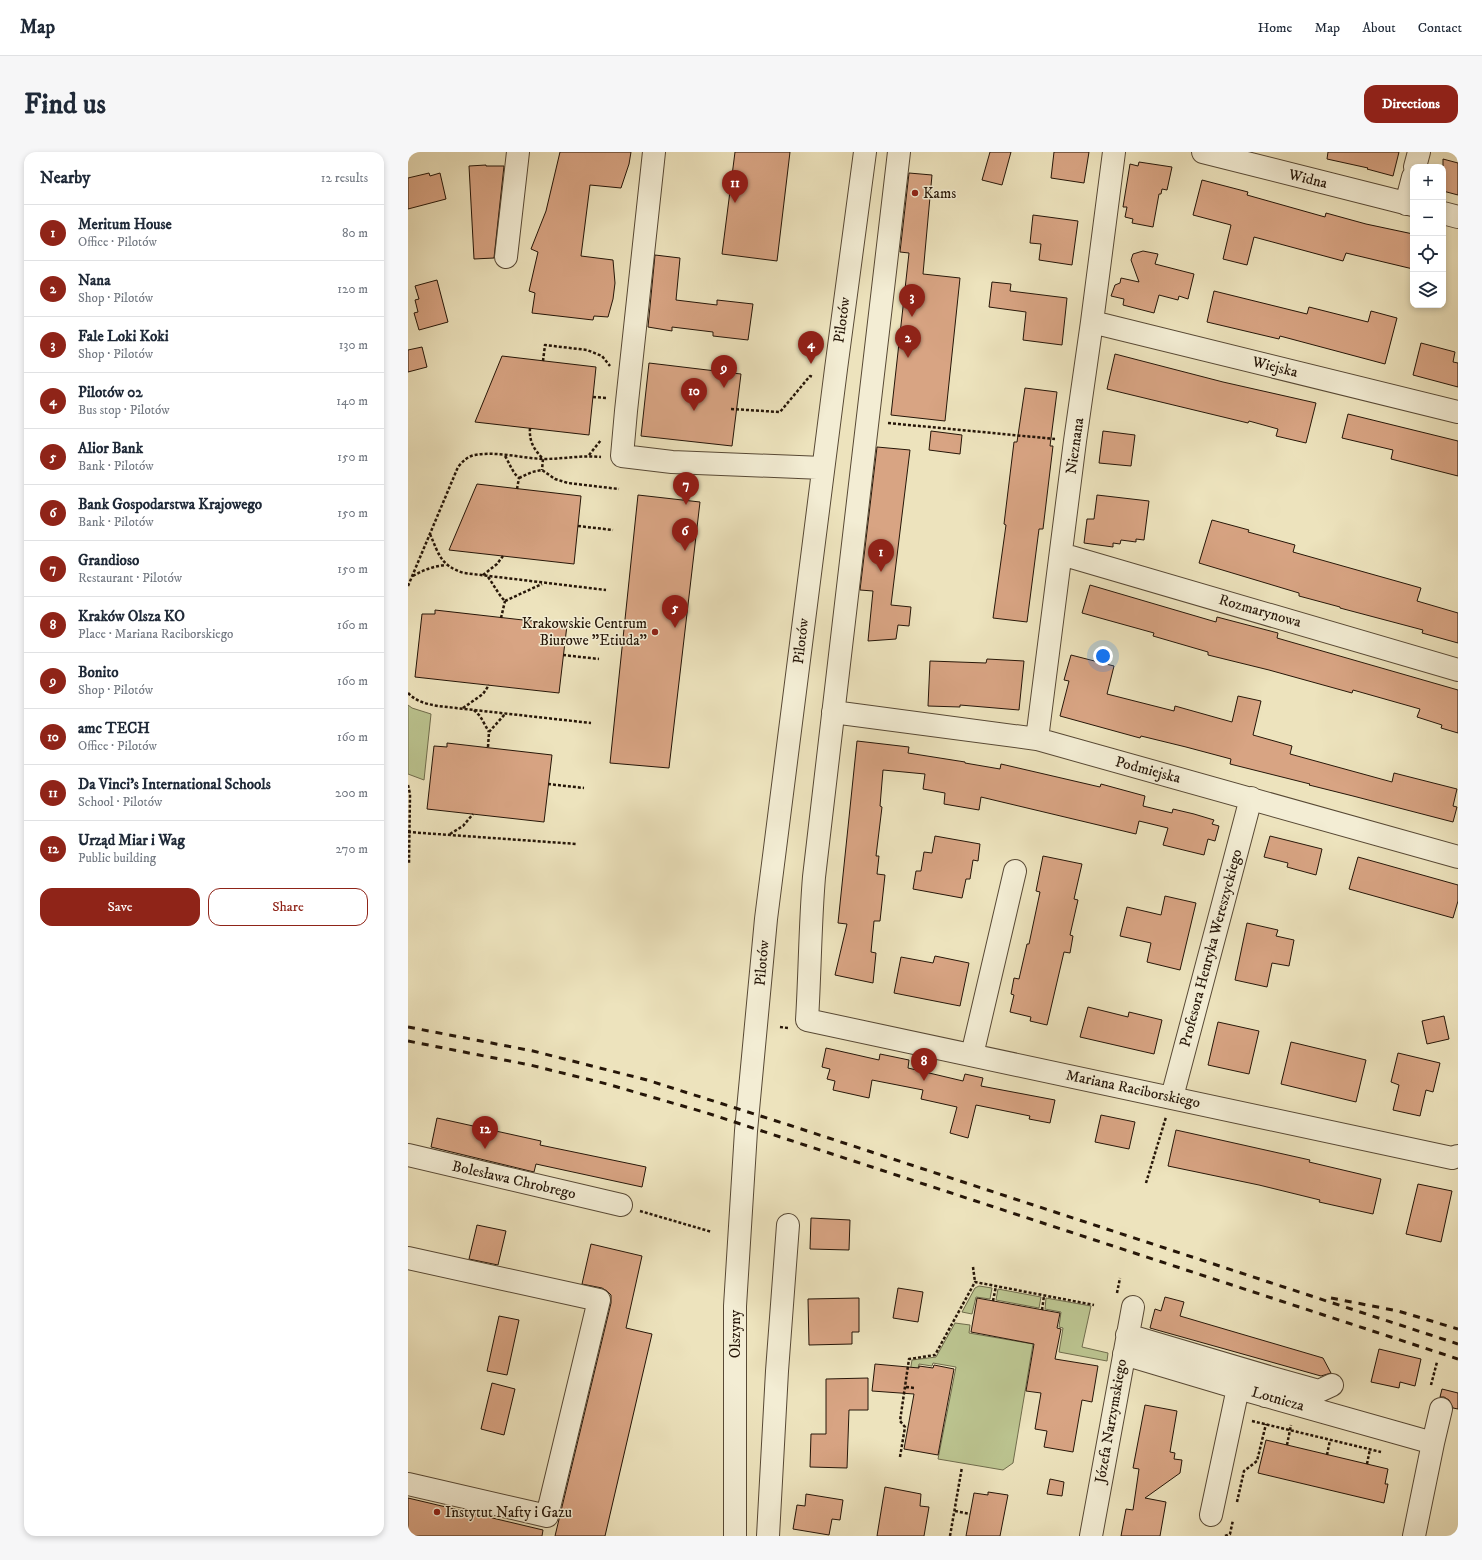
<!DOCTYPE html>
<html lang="en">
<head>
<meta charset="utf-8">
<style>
  :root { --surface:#fff; --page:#f6f6f7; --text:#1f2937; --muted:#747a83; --line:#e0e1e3; --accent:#8f2418 }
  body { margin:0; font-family:"IM FELL DW Pica",serif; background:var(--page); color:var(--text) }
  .controls { position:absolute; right:12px; top:12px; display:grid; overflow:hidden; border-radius:8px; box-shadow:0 2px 6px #0003 }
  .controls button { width:36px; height:36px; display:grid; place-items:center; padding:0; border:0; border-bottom:1px solid var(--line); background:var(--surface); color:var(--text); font:20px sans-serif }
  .you { position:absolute; left:695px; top:504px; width:14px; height:14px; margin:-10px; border:3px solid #fff; border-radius:50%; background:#1a73e8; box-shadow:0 0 0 6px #1a73e833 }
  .badge { display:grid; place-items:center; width:26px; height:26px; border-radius:50%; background:var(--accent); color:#fff; font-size:13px; font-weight:700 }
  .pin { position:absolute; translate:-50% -33px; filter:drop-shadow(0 1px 2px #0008) }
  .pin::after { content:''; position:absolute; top:21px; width:14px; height:12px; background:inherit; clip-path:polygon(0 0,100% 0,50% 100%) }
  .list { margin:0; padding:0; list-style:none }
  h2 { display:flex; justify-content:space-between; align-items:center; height:52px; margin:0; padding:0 16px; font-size:17px }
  h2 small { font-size:13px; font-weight:400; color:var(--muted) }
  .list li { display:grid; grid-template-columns:26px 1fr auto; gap:12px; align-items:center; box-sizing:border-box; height:56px; padding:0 16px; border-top:1px solid var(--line) }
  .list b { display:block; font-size:15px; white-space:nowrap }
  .list p { margin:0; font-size:13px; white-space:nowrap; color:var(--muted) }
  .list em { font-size:13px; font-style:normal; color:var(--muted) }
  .actions { display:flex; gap:8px; padding:12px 16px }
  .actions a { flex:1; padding:9px 0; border:1px solid var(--accent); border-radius:12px; text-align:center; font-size:14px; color:var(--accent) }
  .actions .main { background:var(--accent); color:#fff }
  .icon { flex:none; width:22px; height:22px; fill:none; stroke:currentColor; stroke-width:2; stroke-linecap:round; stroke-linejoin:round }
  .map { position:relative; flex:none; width:1050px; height:1384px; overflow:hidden; border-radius:12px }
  header { display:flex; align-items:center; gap:24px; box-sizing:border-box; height:56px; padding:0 20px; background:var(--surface); border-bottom:1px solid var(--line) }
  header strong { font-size:19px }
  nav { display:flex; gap:22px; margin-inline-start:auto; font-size:14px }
  .intro { display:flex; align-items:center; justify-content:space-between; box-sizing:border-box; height:96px; padding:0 24px }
  h1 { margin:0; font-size:28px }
  .button { padding:10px 18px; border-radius:12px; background:var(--accent); color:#fff; font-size:14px; font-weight:700 }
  main { display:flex; gap:24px; padding:0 24px }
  aside { flex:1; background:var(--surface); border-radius:12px; box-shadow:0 2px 6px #0003 }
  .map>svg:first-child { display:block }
  .green { fill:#bbc38f; stroke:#706c4c }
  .building { fill:#d8a483; stroke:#261608 }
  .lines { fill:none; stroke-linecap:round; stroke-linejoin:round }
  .minor-casing { stroke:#584935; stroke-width:24 }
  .path { stroke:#261608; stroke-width:2.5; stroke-dasharray:3 2; stroke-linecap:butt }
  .minor { stroke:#f3edd4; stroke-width:22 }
  .rail { stroke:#261608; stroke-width:3; stroke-dasharray:7 7; stroke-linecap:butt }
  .poi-dot { fill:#8f2418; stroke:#f3edd4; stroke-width:1.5 }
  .labels { text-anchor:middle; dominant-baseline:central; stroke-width:3; stroke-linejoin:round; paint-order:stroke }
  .street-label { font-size:15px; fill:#261608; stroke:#f3edd4 }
  .poi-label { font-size:15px; fill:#261608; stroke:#f3edd4; text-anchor:start }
</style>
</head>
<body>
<header>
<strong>Map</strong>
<nav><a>Home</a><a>Map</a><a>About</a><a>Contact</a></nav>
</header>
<div class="intro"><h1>Find us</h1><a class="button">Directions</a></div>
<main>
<aside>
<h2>Nearby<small>12 results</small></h2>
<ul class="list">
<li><span class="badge">1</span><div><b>Meritum House</b><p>Office · Pilotów</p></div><em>80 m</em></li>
<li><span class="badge">2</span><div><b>Nana</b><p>Shop · Pilotów</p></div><em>120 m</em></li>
<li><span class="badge">3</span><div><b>Fale Loki Koki</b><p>Shop · Pilotów</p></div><em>130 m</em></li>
<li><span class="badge">4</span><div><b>Pilotów 02</b><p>Bus stop · Pilotów</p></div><em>140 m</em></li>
<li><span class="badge">5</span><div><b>Alior Bank</b><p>Bank · Pilotów</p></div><em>150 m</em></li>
<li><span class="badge">6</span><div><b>Bank Gospodarstwa Krajowego</b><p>Bank · Pilotów</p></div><em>150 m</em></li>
<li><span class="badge">7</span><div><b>Grandioso</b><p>Restaurant · Pilotów</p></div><em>150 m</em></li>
<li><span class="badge">8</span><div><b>Kraków Olsza KO</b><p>Place · Mariana Raciborskiego</p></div><em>160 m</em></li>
<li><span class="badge">9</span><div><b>Bonito</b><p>Shop · Pilotów</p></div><em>160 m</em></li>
<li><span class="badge">10</span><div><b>amc TECH</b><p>Office · Pilotów</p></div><em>160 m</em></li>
<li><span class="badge">11</span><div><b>Da Vinci's International Schools</b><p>School · Pilotów</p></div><em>200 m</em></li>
<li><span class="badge">12</span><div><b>Urząd Miar i Wag</b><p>Public building</p></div><em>270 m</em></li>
</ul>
<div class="actions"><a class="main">Save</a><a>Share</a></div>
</aside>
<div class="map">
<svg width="1050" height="1384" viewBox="0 0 1050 1384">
  <rect width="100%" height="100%" fill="#ede3bd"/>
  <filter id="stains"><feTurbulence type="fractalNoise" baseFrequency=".005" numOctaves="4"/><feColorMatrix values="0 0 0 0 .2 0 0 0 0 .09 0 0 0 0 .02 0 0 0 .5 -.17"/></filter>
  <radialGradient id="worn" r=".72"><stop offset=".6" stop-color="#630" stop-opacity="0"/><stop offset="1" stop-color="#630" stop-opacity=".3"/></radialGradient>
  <!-- green -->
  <path class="green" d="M 0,553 L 4,556 L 23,562 L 16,628 L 0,622 Z
    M 571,1134 L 584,1136 L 582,1147 L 568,1145 L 564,1162 L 554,1160 L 567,1136 Z
    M 590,1137 L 633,1145 L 631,1156 L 588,1148 Z
    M 638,1146 L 683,1154 L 674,1195 L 700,1201 L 699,1209 L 651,1200 L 655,1176 L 651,1175 L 653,1160 L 637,1157 Z
    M 547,1171 L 562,1173 L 561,1181 L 625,1192 L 605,1311 L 595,1318 L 530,1307 L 548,1215 L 525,1211 L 524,1214 L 511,1212 L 506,1234 L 500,1233 L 504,1208 L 528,1205 Z"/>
  <!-- building -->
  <path class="building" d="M 152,0 L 223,0 L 221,12 L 213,36 L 182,33 L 173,104 L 205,108 L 207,131 L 205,147 L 200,165 L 186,164 L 185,168 L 124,161 L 127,141 L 121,139 L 130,100 L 123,97 L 138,59 Z
    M 327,0 L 382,0 L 369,109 L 314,102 Z
    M 582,0 L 603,0 L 594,33 L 574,28 Z
    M 646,0 L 681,0 L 676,31 L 643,26 Z
    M 920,0 L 991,0 L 985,24 L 959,17 L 960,16 L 919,7 Z
    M 1035,7 L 1050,11 L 1050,43 L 1035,39 Z
    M 731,10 L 764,15 L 759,38 L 754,37 L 753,42 L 751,42 L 745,75 L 724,71 L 725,67 L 717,65 L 719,55 L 715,55 L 722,12 L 730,14 Z
    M 78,13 L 78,14 L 96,14 L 86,106 L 66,107 L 61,14 Z
    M 21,21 L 22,24 L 32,21 L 38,47 L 0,57 L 0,26 Z
    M 501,21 L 524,23 L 515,122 L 552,126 L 537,269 L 483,263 L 501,101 L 492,100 Z
    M 794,28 L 840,40 L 839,43 L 917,65 L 918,61 L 958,72 L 1005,82 L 1005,117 L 938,101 L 935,109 L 846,85 L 839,113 L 815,107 L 823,73 L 785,63 Z
    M 625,63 L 670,69 L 664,113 L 631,108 L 633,92 L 622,91 Z
    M 735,99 L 750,102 L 747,112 L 786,122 L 780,147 L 771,144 L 770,148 L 751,143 L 746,161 L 715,153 L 716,147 L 703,144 L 707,133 L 712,131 L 713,126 L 731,130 L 723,108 L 725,102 Z
    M 247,103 L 272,106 L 268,148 L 309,153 L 309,148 L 345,152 L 340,188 L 305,184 L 305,180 L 264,175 L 264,179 L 240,175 Z
    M 29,128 L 40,170 L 11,178 L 6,161 L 10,160 L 7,148 L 11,147 L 7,134 Z
    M 584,130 L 603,132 L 602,139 L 659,146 L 654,193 L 615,188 L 618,160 L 581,155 Z
    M 806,139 L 899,162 L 901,155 L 960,170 L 963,159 L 989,166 L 977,212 L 872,184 L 871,187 L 799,170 Z
    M 1013,191 L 1047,200 L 1045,210 L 1050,211 L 1050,235 L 1005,223 Z
    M 14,195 L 19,215 L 0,220 L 0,198 Z
    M 707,202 L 815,230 L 908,251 L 898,291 L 868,284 L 870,277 L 841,269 L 840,271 L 699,237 Z
    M 94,204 L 188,215 L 181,283 L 67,270 Z
    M 241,211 L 333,222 L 324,294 L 233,284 Z
    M 617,236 L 649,240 L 642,294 L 645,294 L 635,377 L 631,377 L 619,470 L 585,466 L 598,373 L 596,372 L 606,290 L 609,290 Z
    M 940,262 L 1050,289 L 1050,324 L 983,307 L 985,298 L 934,286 Z
    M 523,279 L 554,283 L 552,302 L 521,298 Z
    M 695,279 L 727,283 L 723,314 L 691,311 Z
    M 469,295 L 502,298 L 483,453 L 503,455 L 501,474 L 490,473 L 488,487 L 460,489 L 465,439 L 452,438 Z
    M 69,332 L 173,344 L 166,412 L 41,398 Z
    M 230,343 L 292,350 L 261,616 L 202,611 Z
    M 689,343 L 741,349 L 736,388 L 728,387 L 728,390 L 713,388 L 712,392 L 705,391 L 705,395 L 676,391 L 679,367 L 686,367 Z
    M 804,368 L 841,378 L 840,380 L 887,393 L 885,400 L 1013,436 L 1009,449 L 1050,461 L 1050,491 L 1014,481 L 1015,478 L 932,456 L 932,455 L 891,444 L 891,441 L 791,411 Z
    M 682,433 L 808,470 L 809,465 L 870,481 L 869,486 L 1050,538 L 1050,581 L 1033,576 L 1034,573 L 1009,565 L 1012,557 L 945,538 L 944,541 L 861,518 L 800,503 L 800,500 L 745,484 L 746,481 L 674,461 Z
    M 27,458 L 159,473 L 151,541 L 7,525 L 14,462 L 27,462 Z
    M 663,503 L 706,514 L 699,542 L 766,559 L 767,554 L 824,570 L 830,544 L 853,549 L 845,583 L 884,594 L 882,602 L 984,630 L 986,621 L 1049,637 L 1045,654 L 1049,655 L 1045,670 L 945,644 L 901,633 L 902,632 L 822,612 L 823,607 L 778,595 L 733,584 L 732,586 L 652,564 L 661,529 L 656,528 Z
    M 579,507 L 616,509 L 611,558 L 552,553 L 552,555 L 520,554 L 522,509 L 578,511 Z
    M 449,589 L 501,595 L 500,601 L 557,610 L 557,611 L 592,617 L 593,612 L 692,635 L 693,632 L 737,644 L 735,654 L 764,661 L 765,657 L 786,662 L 806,668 L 804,672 L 811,674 L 807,689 L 800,687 L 796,703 L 755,693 L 760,676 L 731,669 L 728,682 L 573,645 L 571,658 L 536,652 L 537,641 L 515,637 L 517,622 L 475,618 L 472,654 L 474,655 L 468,704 L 471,704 L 469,722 L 477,723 L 472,769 L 466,769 L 463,800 L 468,801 L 465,831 L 427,823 L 439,772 L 430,771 Z
    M 39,591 L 144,603 L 136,670 L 19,657 L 26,594 L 39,595 Z
    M 527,684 L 572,692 L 570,709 L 565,708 L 562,727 L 558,727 L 554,746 L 505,737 L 508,719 L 513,719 L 516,700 L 524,701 Z
    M 862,684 L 914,697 L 908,723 L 879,715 L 880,711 L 856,705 Z
    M 635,704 L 674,712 L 666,747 L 670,748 L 662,783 L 665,784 L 662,801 L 656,800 L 639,873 L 622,869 L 623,865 L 602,860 L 606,843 L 603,842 L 606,826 L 611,827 L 619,792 L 621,792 L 632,740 L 628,739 Z
    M 950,705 L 1050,733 L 1050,749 L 1045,766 L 941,737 Z
    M 757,744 L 788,751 L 772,818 L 739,810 L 743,791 L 712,784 L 719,755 L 753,763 Z
    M 839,771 L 870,778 L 868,784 L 886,788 L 881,814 L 864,811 L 859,835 L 827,828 Z
    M 527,804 L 561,811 L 552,854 L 486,841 L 493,805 L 525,811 Z
    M 680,855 L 720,865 L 721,860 L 754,868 L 746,902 L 672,885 Z
    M 1036,864 L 1041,887 L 1019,892 L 1014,869 Z
    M 810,870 L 851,879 L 841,922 L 800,913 Z
    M 883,890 L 958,908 L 948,950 L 873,932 Z
    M 418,896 L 471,908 L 472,902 L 501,908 L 500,916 L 555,929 L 557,922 L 575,926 L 573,934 L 647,948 L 642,971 L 621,967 L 622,964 L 568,953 L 560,986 L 542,981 L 549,955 L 513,947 L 515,938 L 464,928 L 461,946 L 425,938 L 427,929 L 419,927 L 422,917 L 414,915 Z
    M 990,901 L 1032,911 L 1025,940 L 1018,938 L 1012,964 L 985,958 L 991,933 L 983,930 Z
    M 693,963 L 727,970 L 721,997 L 687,990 Z
    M 29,966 L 133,989 L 132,993 L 238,1015 L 234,1035 L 128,1012 L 126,1020 L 23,995 Z
    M 768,978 L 902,1008 L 901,1010 L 973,1027 L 965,1062 L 911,1050 L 912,1048 L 851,1033 L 760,1014 Z
    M 1010,1032 L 1044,1039 L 1033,1090 L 998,1082 Z
    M 403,1066 L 442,1068 L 441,1098 L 402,1097 Z
    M 69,1073 L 98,1079 L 90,1113 L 61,1107 Z
    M 183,1092 L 234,1104 L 218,1176 L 244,1182 L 197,1384 L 147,1384 L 203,1151 L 203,1143 L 199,1139 L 194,1136 L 174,1132 Z
    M 490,1136 L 515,1140 L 510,1170 L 485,1166 Z
    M 757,1145 L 776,1150 L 772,1164 L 915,1206 L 923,1221 L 913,1224 L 742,1176 L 747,1157 L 753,1159 Z
    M 451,1146 L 451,1180 L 444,1180 L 444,1192 L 401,1193 L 400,1147 Z
    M 569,1146 L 652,1161 L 649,1176 L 653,1177 L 647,1207 L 690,1214 L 684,1250 L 674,1248 L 665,1300 L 636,1295 L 639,1279 L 627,1277 L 633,1241 L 618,1239 L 626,1192 L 563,1180 Z
    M 91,1164 L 111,1168 L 99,1223 L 79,1219 Z
    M 971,1197 L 1013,1207 L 1007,1234 L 992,1230 L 991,1236 L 963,1230 Z
    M 467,1212 L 511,1216 L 511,1214 L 525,1216 L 526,1213 L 546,1217 L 530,1303 L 496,1297 L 506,1242 L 464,1239 Z
    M 460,1226 L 460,1258 L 441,1258 L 439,1316 L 402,1315 L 403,1282 L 418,1282 L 418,1227 Z
    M 84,1231 L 107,1237 L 96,1283 L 73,1277 Z
    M 1034,1237 L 1050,1241 L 1050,1257 L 1045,1256 L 1041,1248 L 1036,1245 L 1032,1245 Z
    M 737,1253 L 769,1259 L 762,1300 L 767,1301 L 766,1307 L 774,1308 L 772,1321 L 737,1346 L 758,1350 L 752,1384 L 713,1384 L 718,1357 L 725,1358 L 731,1317 L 725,1316 Z
    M 858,1288 L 980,1317 L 977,1332 L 980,1332 L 976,1351 L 850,1321 Z
    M 642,1327 L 656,1330 L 654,1344 L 639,1342 Z
    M 477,1335 L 513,1342 L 512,1354 L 521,1355 L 516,1384 L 469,1384 Z
    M 580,1340 L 600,1343 L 592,1384 L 558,1384 L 566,1341 L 580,1343 Z
    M 398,1342 L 435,1348 L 432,1368 L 424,1367 L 421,1383 L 385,1377 L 389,1353 L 397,1354 Z
    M 0,1346 L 135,1378 L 134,1384 L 0,1384 Z"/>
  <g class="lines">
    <!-- minor casing -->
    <g class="minor-casing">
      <path id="minor" d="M 246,0 L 218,259 L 214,304 L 264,310 L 415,316
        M 491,0 L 406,725 C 402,773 402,820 399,868 L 1044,1006 L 1050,1004
        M 795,0 L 1005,53
        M 1007,15 L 1011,0
        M 998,52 L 1005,25
        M 1035,61 L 1050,65
        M 98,105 L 110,0
        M 684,170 L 1050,260
        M 653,402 L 1050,518
        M 425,560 L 629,587 L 1050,705
        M 629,587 L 667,289 L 684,170 L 706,0
        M 564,903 L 607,719
        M 764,945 L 843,646
        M 0,1003 L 213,1053
        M 0,1106 L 191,1148 L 139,1364 L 0,1332
        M 719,1183 L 861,1225 L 857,1244
        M 716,1202 L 830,1236 L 1025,1291 L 1006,1384
        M 861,1225 L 911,1239 L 924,1233
        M 1025,1291 L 1033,1257
        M 803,1363 L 830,1236
        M 327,1384 L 327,1154 L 338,979 L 358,767 L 428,217 L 457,0
        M 360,1384 L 369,1219 L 380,1073
        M 683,1384 L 725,1155"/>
    </g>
    <!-- path -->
    <path class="path" d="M 135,209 L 137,193 L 179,198 L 194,204 L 202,214
      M 185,245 L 199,246
      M 323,257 L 372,260 L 402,224 L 405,225
      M 480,271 L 647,287
      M 122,276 C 121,290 126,297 135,307 L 134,318
      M 181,303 L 193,288
      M 97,304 C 102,312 104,320 111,326
      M 111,326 L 124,320 L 134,318 L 147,327 L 160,331 L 211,337
      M 109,337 L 111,326
      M 170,374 L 205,378
      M 22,382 C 31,403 33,414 56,421 L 198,438
      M 75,423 L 89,412 L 95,404
      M 5,424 C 15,418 26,414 38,413
      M 80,425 C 86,433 90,442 97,449
      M 0,434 L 50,315 C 55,309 60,304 67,303 C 89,299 113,306 135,307 C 155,307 174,303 193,305
      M 97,449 L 134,432
      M 93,466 L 97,449
      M 155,503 L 191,507
      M 0,541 C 9,550 19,552 30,554 L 183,571
      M 55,556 L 75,542 L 81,533
      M 66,558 L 72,564 L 81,580
      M 80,595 L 81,580 L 97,562
      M 140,632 L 176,636
      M 0,633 L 2,642 L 1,711
      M 0,680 L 169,692
      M 42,682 L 55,674 L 65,662
      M 372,875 L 380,876
      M 738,1031 L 758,965
      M 232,1059 L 304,1080
      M 565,1115 L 567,1130
      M 709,1141 L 712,1126
      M 585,1149 L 588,1134
      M 634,1158 L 636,1144
      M 1023,1233 L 1029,1210
      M 498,1235 L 507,1236
      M 844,1269 L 973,1300
      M 879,1293 L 883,1273
      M 919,1303 L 922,1288
      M 492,1305 L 497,1275 L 492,1269 L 501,1207 L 527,1203 L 567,1130 L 686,1153
      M 959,1312 L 962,1297
      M 829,1350 L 836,1319 L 849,1309 L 858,1272
      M 547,1359 L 562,1362
      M 542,1384 L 554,1315
      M 817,1384 L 822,1382 L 825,1368"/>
    <!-- minor -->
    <use href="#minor" class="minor"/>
    <!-- rail -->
    <path class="rail" d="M 0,875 L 125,899 L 239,928 L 381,973 L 1050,1192
      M 0,889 L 122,913 L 199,932 L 299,961 L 1050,1207
      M 923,1146 L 990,1159 L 1050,1177"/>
  </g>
  <!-- markers -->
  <g class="poi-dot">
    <circle cx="507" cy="41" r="4"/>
    <circle cx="247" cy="480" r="4"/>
    <circle cx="29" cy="1360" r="4"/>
  </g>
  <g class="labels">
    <!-- street labels -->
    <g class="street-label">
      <text transform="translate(900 27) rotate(14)">Widna</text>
      <text transform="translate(434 168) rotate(-82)">Pilotów</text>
      <text transform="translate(867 215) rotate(14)">Wiejska</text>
      <text transform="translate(667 294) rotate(-82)">Nieznana</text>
      <text transform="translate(852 459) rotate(16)">Rozmarynowa</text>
      <text transform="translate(393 489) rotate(-83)">Pilotów</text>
      <text transform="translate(740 618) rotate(15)">Podmiejska</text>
      <text transform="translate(803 796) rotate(-75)">Profesora Henryka Wereszyckiego</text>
      <text transform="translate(354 811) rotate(-85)">Pilotów</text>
      <text transform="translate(725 937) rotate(12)">Mariana Raciborskiego</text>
      <text transform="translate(106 1028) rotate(13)">Bolesława Chrobrego</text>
      <text transform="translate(327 1182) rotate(-90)">Olszyny</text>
      <text transform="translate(870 1247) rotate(16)">Lotnicza</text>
      <text transform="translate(703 1269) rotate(-80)">Józefa Narzymskiego</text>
    </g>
    <!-- poi labels -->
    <g class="poi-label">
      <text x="515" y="41">Kams</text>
      <text x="239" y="471" text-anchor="end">Krakowskie Centrum<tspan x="239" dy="17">Biurowe "Etiuda"</tspan></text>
      <text x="37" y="1360">Instytut Nafty i Gazu</text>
    </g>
  </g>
  <rect width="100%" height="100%" filter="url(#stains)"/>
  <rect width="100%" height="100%" fill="url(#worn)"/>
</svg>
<div class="controls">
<button>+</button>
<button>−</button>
<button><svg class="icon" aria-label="locate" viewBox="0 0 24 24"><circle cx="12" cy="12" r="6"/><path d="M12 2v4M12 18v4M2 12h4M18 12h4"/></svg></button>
<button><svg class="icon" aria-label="layers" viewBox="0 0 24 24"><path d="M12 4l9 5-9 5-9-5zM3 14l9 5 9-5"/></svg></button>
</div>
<div class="you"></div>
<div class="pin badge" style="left:473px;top:420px">1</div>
<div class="pin badge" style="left:500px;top:206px">2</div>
<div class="pin badge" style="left:504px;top:165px">3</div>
<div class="pin badge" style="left:403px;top:212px">4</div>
<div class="pin badge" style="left:267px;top:476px">5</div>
<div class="pin badge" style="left:277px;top:399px">6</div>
<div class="pin badge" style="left:278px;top:353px">7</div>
<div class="pin badge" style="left:516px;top:929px">8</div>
<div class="pin badge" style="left:316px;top:236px">9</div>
<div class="pin badge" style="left:286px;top:259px">10</div>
<div class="pin badge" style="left:327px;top:51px">11</div>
<div class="pin badge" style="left:77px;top:997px">12</div>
</div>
</main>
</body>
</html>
